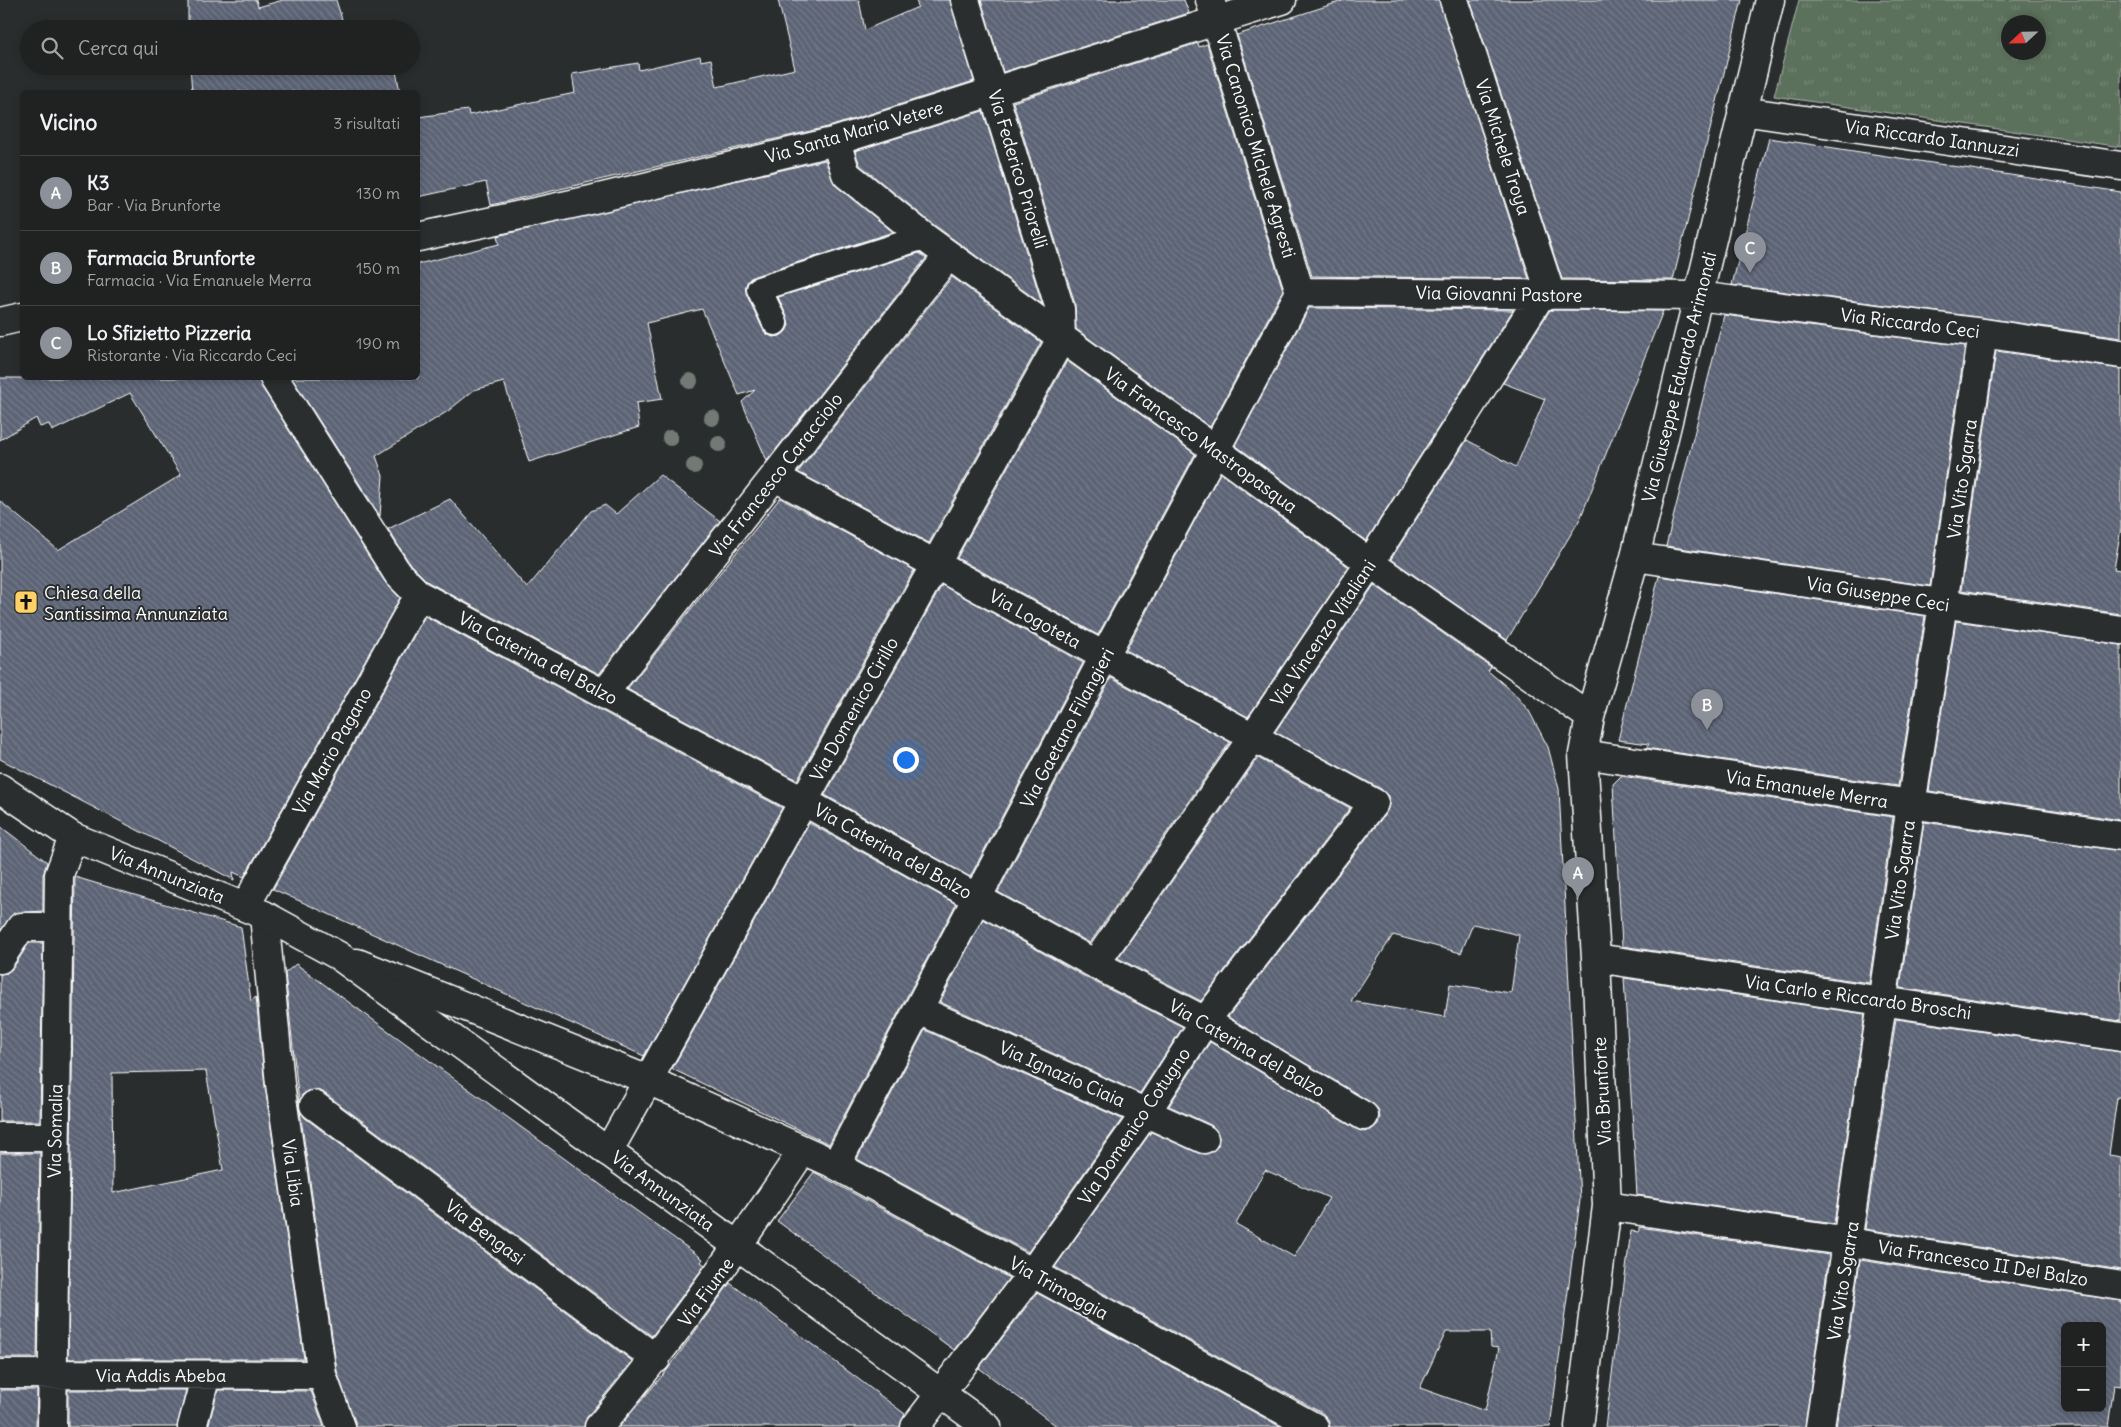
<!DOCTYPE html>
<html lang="it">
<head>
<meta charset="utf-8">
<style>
  :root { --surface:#202222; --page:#282a2a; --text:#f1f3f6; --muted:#a2a4a5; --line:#3d3f40; --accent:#8c9099 }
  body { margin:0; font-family:Delius,sans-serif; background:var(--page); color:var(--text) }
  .controls { position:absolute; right:15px; bottom:15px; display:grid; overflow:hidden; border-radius:8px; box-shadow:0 2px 8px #0003 }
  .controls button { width:45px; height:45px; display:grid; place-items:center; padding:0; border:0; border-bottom:1px solid var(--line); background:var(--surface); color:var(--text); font:25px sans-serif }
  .compass { position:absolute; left:2001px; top:15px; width:45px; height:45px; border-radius:50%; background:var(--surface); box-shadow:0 2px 8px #0003; rotate:248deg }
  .you { position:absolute; left:905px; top:759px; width:18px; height:18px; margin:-12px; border:4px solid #fff; border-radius:50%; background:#1a73e8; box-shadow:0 0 0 8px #1a73e833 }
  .badge { display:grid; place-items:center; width:32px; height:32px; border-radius:50%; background:var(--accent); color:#fff; font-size:16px; font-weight:700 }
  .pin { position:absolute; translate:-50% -41px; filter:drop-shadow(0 1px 2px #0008) }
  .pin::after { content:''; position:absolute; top:26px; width:18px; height:15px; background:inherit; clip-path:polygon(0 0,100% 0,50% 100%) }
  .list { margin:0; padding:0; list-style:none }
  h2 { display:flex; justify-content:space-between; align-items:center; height:65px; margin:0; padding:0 20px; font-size:21px }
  h2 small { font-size:16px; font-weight:400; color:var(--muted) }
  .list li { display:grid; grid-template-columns:32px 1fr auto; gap:15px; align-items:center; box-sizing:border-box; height:75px; padding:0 20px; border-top:1px solid var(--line) }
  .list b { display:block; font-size:19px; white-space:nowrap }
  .list p { margin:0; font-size:16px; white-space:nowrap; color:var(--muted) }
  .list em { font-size:16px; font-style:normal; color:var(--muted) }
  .icon { flex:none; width:28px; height:28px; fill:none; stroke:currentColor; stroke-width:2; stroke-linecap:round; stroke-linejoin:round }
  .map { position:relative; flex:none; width:2121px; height:1427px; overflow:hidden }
  .search { position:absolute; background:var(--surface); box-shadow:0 2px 8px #0003; left:20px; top:20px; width:400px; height:55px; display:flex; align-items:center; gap:12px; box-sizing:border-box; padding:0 18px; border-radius:28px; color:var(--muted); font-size:19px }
  .panel { position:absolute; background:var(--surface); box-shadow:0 2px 8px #0003; left:20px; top:90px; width:400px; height:290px; border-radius:8px }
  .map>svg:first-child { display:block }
  .grass { fill:url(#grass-tufts); stroke:#aeb8ae; fill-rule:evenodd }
  .building { fill:url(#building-back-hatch); stroke:#fff; fill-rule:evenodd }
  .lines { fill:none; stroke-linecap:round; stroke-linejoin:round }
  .pedestrian-casing { stroke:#fff; stroke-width:28 }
  .minor-casing { stroke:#fff; stroke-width:31 }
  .tertiary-casing { stroke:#fff; stroke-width:31 }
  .pedestrian { stroke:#2a2d2e; stroke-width:24 }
  .minor { stroke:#2a2d2e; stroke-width:28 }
  .tertiary { stroke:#2a2d2e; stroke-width:28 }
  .tree { fill:#737974 }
  .labels { text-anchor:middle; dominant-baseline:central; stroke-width:4; stroke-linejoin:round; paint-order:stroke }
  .street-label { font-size:18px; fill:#fff; stroke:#2a2d2e }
  .poi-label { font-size:18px; fill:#fff; stroke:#2a2d2e; text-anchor:start }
</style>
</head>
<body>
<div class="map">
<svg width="2121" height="1427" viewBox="0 0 2121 1427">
  <defs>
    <pattern id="grass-tufts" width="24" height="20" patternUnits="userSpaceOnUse" patternTransform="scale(1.25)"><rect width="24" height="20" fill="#5c715c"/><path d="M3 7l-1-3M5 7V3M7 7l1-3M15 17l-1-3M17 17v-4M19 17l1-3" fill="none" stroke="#748674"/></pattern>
    <pattern id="building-back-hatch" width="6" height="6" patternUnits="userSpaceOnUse" patternTransform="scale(1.25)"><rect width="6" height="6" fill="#5c6475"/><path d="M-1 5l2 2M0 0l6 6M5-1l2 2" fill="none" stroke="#747b8a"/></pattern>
  </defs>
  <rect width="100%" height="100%" fill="#2a2d2e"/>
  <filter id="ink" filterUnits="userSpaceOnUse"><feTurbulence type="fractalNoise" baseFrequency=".02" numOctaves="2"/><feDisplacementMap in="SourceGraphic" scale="10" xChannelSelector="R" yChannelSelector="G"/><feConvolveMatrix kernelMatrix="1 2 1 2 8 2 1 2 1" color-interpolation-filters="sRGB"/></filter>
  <g filter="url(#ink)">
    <!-- grass -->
    <path class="grass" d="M 1799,0 L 2121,0 L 2121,147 L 1774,96 ZM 2008,22 L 2038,22 L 2038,52 L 2008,52 Z"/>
    <!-- building -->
    <path class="building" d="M 188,0 L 256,0 L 258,7 L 283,0 L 336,0 L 345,29 L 188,29 Z
      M 778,0 L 859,0 L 865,30 L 918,7 L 916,0 L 950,0 L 974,81 L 832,126 L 491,205 L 486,182 L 418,197 L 418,117 L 468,110 L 469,115 L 575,93 L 572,74 L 638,63 L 639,70 L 700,56 L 701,61 L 711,59 L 717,87 L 795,69 Z
      M 981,0 L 1184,0 L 1189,13 L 1003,72 Z
      M 1345,0 L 1439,0 L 1529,279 L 1312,276 L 1237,35 Z
      M 1470,0 L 1742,0 L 1673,280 L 1562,279 Z
      M 1198,43 L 1199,47 L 1207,44 L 1283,290 L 1210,427 L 1076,329 L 1075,304 L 1013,102 Z
      M 190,66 L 395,66 L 400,92 L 192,92 Z
      M 983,111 L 1042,304 L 934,225 L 860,165 L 855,151 Z
      M 1769,138 L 2121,192 L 2121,338 L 1985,318 L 1732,285 Z
      M 825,160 L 836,186 L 893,232 L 755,276 L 749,280 L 746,287 L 747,295 L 767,334 L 773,337 L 780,336 L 786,331 L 789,325 L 778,297 L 919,253 L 926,258 L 767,461 L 742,402 L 755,390 L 739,395 L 702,309 L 647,323 L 662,399 L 636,403 L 639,427 L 529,462 L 504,382 L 474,390 L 448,411 L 376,456 L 383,476 L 380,516 L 292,378 L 418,378 L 418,264 L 499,244 L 497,236 Z
      M 952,277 L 1041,342 L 929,543 L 798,472 Z
      M 1309,308 L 1513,310 L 1366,541 L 1235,445 Z
      M 1550,310 L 1663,311 L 1580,519 L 1507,640 L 1391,559 L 1467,440 L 1516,467 L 1545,399 L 1503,383 Z
      M 1724,315 L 1965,346 L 1930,586 L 1666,546 Z
      M 1996,351 L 2121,369 L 2121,528 L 2114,569 L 2121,570 L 2121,614 L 1961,590 Z
      M 1067,361 L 1195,454 L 1098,635 L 957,558 Z
      M 0,378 L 259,378 L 261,386 L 385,582 L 400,598 L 244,877 L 233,872 L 234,880 L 0,759 L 0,501 L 58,550 L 181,475 L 130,393 L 52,431 L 49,424 L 40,427 L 36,418 L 0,440 Z
      M 1220,473 L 1349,567 L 1248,717 L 1126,650 Z
      M 660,475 L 720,521 L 599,674 L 428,582 L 410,564 L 388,529 L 450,499 L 527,588 L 591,511 L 605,505 L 616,514 Z
      M 780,498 L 914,570 L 797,780 L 627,689 Z
      M 1659,576 L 1925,616 L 1898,786 L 1646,748 L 1649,744 L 1618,740 Z
      M 942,585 L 1083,663 L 970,877 L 825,795 Z
      M 1374,585 L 1491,667 L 1488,671 L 1513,692 L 1529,711 L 1548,747 L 1559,789 L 1580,1200 L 1550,1427 L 1330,1427 L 1328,1419 L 1322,1413 L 1055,1267 L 1151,1132 L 1198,1153 L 1206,1154 L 1213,1151 L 1218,1146 L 1219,1137 L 1216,1130 L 1211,1125 L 1169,1106 L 1210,1042 L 1356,1129 L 1363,1132 L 1371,1130 L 1378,1124 L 1380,1117 L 1378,1109 L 1372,1103 L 1228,1017 L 1386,813 L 1389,805 L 1388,796 L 1381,789 L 1275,732 ZM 1473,924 L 1519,935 L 1511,993 L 1450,984 L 1445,1017 L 1351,1001 L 1393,935 L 1461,953 ZM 1265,1170 L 1329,1198 L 1294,1257 L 1236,1224 ZM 1446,1332 L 1490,1332 L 1491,1347 L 1499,1348 L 1485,1411 L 1420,1388 Z
      M 425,616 L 782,808 L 644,1056 L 273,889 Z
      M 1956,621 L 2121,645 L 2121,820 L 1929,791 Z
      M 1111,678 L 1230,742 L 1090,943 L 998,892 Z
      M 1258,758 L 1350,808 L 1201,1001 L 1118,958 Z
      M 1621,776 L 1893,817 L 1869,983 L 1622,946 L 1613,784 Z
      M 1924,822 L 2121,851 L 2121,1021 L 1900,988 Z
      M 809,823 L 956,904 L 829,1144 L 672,1069 Z
      M 0,826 L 47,862 L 43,875 L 43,911 L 14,913 L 0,931 Z
      M 75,877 L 241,927 L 251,1001 L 256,997 L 265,1086 L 304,1359 L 68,1359 ZM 206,1071 L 223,1170 L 113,1193 L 112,1073 Z
      M 983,919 L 1087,978 L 1183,1027 L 1140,1093 L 940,1002 Z
      M 29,943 L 43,943 L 40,1121 L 0,1121 L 0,974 L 7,973 L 13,968 Z
      M 296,964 L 703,1259 L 701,1262 L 705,1265 L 652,1336 L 323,1092 L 316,1090 L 308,1091 L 302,1095 L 299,1103 L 285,973 Z
      M 1624,978 L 1865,1014 L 1834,1224 L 1637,1195 Z
      M 1896,1019 L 2121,1052 L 2121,1097 L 2117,1097 L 2109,1155 L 2121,1157 L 2121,1270 L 1865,1229 Z
      M 925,1030 L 1122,1119 L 1028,1252 L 857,1159 Z
      M 300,1111 L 305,1118 L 632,1361 L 587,1417 L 584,1427 L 356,1427 L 337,1371 Z
      M 0,1153 L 40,1153 L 37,1358 L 0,1358 Z
      M 814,1172 L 1009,1278 L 954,1350 L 777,1221 Z
      M 1639,1227 L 1829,1255 L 1805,1427 L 1605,1427 L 1631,1231 L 1639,1232 Z
      M 1860,1260 L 2121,1301 L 2121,1386 L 2114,1385 L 2108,1427 L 1836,1427 ZM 2065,1326 L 2102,1326 L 2102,1408 L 2065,1408 Z
      M 730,1283 L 905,1414 L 900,1427 L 619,1427 L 668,1369 Z
      M 1037,1293 L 1281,1427 L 1058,1427 L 979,1368 Z
      M 0,1390 L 37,1390 L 36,1427 L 0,1427 Z
      M 68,1390 L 186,1390 L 177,1427 L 68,1427 Z
      M 218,1390 L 311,1391 L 324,1427 L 208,1427 Z"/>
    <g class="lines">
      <!-- pedestrian casing -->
      <g class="pedestrian-casing">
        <path id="pedestrian" d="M 775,323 L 759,289 L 924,237"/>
      </g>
      <!-- minor casing -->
      <g class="minor-casing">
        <path id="minor" d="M 1210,0 L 1300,292
          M 1454,0 L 1551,295
          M 1742,111 L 2121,166
          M 836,141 L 846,174 L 924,237 L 1370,563 L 1590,717
          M 418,237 L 586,201 L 836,141 L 1282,0
          M 1300,292 L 1698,296 L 1983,333 L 2121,354
          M 0,322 L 22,317
          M 274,378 L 398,574 L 419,595 L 803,801 L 1095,964 L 1205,1021 L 1364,1116
          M 775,477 L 1374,803 L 1205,1021 L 1147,1111 L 1032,1273 L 915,1427
          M 1635,557 L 2121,630
          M 604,693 L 948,256
          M 1583,754 L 2121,836
          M 245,907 L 419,595
          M 264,915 L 280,1084 L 322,1375 L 341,1427
          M 1596,958 L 2121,1037
          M 0,959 L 21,927 L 57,927
          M 357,963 L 648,1080 L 830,1162 L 1314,1427
          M 1095,964 L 1253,737 L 1370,563 L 1541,295
          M 919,1010 L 1204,1139
          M 314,1105 L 656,1359
          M 0,1137 L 55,1137
          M 608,1152 L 1061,339 L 1060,309 L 965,0
          M 836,1165 L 1104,657 L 1300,292
          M 1607,1206 L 1849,1242 L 2121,1286
          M 0,1374 L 322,1375
          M 52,1427 L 59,875 L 73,837
          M 192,1427 L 206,1375
          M 599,1427 C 673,1339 739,1246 803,1150
          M 1579,1427 L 1607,1206 L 1596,958 L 1583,754 L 1590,717 L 1635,557 L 1770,0
          M 1820,1427 L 1911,805 L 1943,604 L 1983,333"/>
      </g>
      <!-- tertiary casing -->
      <g class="tertiary-casing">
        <path id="tertiary" d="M 0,788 L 73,837 L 264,915 L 339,956 L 987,1427"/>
      </g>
      <!-- pedestrian -->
      <use href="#pedestrian" class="pedestrian"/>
      <!-- minor -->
      <use href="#minor" class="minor"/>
      <!-- tertiary -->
      <use href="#tertiary" class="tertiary"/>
    </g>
    <!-- trees -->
    <g class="tree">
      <circle cx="690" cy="381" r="8"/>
      <circle cx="712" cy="418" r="8"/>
      <circle cx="670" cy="438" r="8"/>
      <circle cx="719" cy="444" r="8"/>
      <circle cx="694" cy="466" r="8"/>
    </g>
  </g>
  <!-- icons -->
  <defs>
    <g id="church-square" transform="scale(1.25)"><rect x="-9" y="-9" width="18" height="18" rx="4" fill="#ffd166" stroke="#2a2d2e"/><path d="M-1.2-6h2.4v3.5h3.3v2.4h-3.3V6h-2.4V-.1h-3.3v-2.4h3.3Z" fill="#111"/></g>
  </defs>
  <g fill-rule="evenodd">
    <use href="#church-square" x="26" y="602"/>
  </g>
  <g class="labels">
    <!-- street labels -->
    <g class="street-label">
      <text transform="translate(854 132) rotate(-16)">Via Santa Maria Vetere</text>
      <text transform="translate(1932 138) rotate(8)">Via Riccardo Iannuzzi</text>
      <text transform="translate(1256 146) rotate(73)">Via Canonico Michele Agresti</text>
      <text transform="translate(1503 147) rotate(72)">Via Michele Troya</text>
      <text transform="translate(1018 169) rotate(73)">Via Federico Priorelli</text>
      <text transform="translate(1499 294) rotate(1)">Via Giovanni Pastore</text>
      <text transform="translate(1910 323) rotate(7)">Via Riccardo Ceci</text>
      <text transform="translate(1679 377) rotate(-76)">Via Giuseppe Eduardo Arimondi</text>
      <text transform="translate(1201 440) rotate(36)">Via Francesco Mastropasqua</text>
      <text transform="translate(776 475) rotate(-52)">Via Francesco Caracciolo</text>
      <text transform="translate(1962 479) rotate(-82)">Via Vito Sgarra</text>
      <text transform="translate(1878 594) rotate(9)">Via Giuseppe Ceci</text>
      <text transform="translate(1035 619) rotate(29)">Via Logoteta</text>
      <text transform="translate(1323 633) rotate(-56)">Via Vincenzo Vitaliani</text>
      <text transform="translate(538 658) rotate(28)">Via Caterina del Balzo</text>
      <text transform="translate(854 709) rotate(-61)">Via Domenico Cirillo</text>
      <text transform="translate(1067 728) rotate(-62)">Via Gaetano Filangieri</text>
      <text transform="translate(332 751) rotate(-61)">Via Mario Pagano</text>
      <text transform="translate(1807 789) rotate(9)">Via Emanuele Merra</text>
      <text transform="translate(893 851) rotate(29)">Via Caterina del Balzo</text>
      <text transform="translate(167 875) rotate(22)">Via Annunziata</text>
      <text transform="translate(1900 880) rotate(-82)">Via Vito Sgarra</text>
      <text transform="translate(1858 997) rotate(8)">Via Carlo e Riccardo Broschi</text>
      <text transform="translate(1247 1048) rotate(30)">Via Caterina del Balzo</text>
      <text transform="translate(1062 1074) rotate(24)">Via Ignazio Ciaia</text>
      <text transform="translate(1602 1091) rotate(-93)">Via Brunforte</text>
      <text transform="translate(1134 1126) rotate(-56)">Via Domenico Cotugno</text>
      <text transform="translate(55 1131) rotate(-89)">Via Somalia</text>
      <text transform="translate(293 1173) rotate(82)">Via Libia</text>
      <text transform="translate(663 1191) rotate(36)">Via Annunziata</text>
      <text transform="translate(485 1232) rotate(37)">Via Bengasi</text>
      <text transform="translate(1983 1263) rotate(9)">Via Francesco II Del Balzo</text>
      <text transform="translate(1843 1281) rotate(-81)">Via Vito Sgarra</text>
      <text transform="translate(1059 1288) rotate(29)">Via Trimoggia</text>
      <text transform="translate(706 1292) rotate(-54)">Via Fiume</text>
      <text x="161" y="1375">Via Addis Abeba</text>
    </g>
    <!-- poi labels -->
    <g class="poi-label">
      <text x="44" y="592">Chiesa della<tspan x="44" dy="21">Santissima Annunziata</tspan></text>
    </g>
  </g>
</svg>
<div class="controls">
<button>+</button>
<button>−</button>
</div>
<svg class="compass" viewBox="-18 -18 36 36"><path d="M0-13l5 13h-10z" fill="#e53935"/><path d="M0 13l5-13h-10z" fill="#a2a4a5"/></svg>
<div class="you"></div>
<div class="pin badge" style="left:1578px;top:898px">A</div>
<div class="pin badge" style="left:1707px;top:730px">B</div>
<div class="pin badge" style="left:1750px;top:273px">C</div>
<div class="search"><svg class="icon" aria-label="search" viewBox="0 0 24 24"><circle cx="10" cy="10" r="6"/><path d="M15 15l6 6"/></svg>Cerca qui</div>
<section class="panel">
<h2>Vicino<small>3 risultati</small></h2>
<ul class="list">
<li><span class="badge">A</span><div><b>K3</b><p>Bar · Via Brunforte</p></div><em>130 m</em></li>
<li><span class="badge">B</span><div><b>Farmacia Brunforte</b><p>Farmacia · Via Emanuele Merra</p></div><em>150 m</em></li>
<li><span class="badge">C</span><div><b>Lo Sfizietto Pizzeria</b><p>Ristorante · Via Riccardo Ceci</p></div><em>190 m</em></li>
</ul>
</section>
</div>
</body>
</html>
